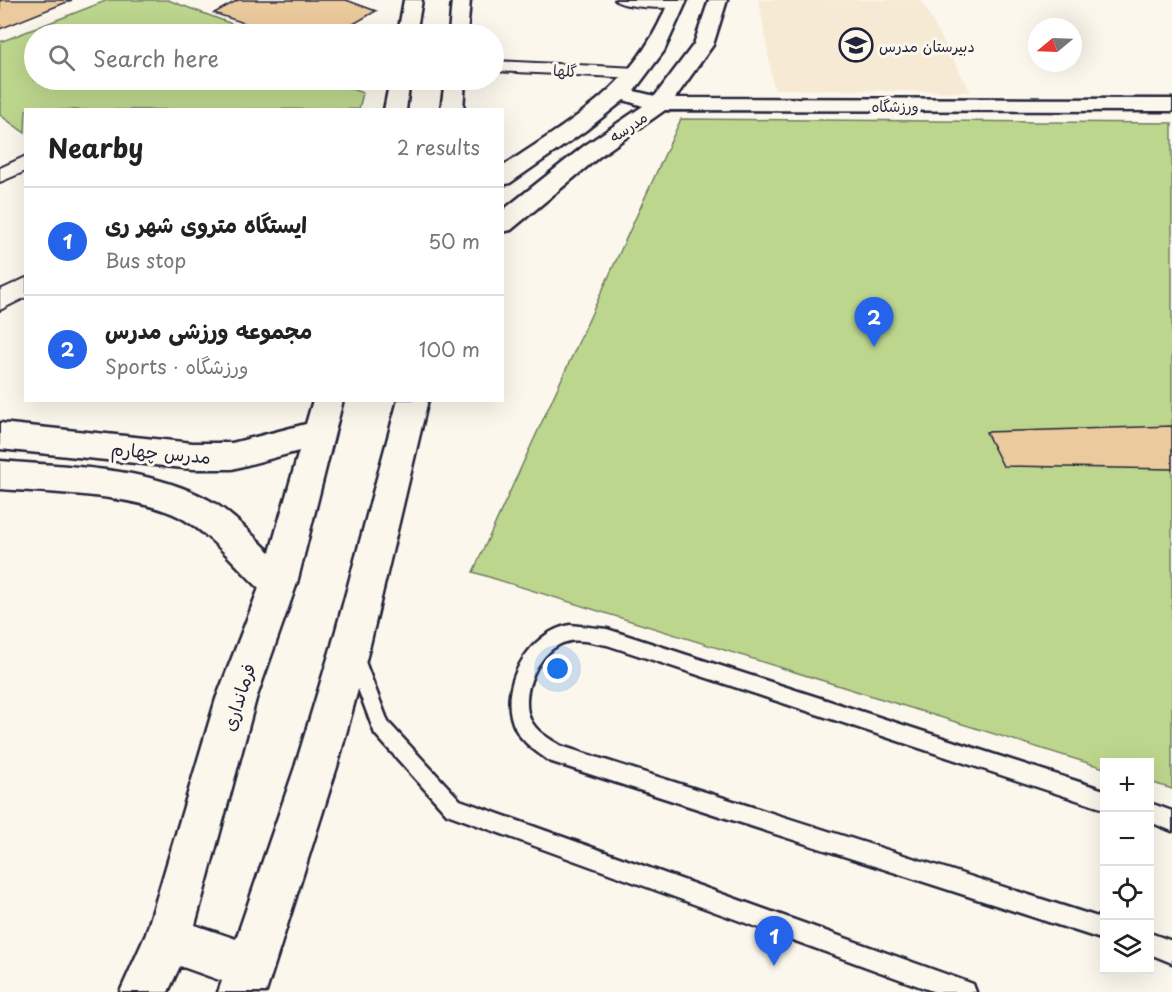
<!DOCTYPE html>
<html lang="en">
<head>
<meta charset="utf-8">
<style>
  :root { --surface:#fff; --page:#f2f2f2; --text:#222; --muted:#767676; --line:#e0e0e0; --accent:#2563eb }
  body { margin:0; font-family:"Playpen Sans","Playpen Sans Arabic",sans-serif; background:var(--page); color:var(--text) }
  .controls { position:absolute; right:18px; bottom:18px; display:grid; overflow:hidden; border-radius:0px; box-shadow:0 6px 24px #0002 }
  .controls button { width:54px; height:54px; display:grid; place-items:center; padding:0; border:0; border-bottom:2px solid var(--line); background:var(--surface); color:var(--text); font:30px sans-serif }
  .compass { position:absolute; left:1028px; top:18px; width:54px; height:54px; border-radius:50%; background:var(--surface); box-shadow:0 6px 24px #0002; rotate:251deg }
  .you { position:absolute; left:558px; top:669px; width:21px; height:21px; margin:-15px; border:4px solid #fff; border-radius:50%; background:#1a73e8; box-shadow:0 0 0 9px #1a73e833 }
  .badge { display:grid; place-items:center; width:39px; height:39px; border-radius:50%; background:var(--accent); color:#fff; font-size:20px; font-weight:700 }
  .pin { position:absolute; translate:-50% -50px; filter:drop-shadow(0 2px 3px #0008) }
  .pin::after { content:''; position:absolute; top:32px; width:21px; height:18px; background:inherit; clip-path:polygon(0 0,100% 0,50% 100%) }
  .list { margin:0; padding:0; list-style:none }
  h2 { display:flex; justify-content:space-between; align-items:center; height:78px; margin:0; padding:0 24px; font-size:26px }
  h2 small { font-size:20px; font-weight:400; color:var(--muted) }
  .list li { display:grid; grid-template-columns:39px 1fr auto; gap:18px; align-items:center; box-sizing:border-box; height:108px; padding:0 24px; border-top:2px solid var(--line) }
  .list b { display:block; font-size:22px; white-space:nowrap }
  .list p { margin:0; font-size:20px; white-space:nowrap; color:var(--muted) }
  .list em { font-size:20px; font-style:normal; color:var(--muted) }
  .icon { flex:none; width:33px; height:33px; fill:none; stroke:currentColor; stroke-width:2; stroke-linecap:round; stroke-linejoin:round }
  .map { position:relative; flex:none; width:1172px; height:992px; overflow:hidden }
  .search { position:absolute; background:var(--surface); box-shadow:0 6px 24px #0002; left:24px; top:24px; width:480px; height:66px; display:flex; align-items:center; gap:15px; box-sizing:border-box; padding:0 21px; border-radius:33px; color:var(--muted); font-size:22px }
  .panel { position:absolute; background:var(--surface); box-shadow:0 6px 24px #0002; left:24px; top:108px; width:480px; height:294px; border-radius:0px }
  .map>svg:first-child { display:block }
  .built { fill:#f6ead4 }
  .green { fill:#bdd68d; stroke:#707c64; stroke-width:1.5 }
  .building { fill:#ebca9d; stroke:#22223b; stroke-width:1.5 }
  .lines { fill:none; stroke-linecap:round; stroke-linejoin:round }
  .lane-casing { stroke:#22223b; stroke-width:5 }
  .street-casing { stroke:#22223b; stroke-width:4 }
  .secondary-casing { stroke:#22223b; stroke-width:5 }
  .lane { fill:#fbf7ec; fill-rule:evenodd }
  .street { fill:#fbf7ec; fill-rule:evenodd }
  .secondary { fill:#fbf7ec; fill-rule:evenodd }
  .labels { text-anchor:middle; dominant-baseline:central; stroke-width:6; stroke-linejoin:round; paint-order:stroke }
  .far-poi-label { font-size:15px; fill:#22223b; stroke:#fbf7ec; text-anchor:start }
  .far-street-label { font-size:15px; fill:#22223b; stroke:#fbf7ec }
  .street-label { font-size:18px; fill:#22223b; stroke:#fbf7ec }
</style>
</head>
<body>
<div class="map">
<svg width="1172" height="992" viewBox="0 0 1172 992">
  <rect width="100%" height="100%" fill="#fbf7ec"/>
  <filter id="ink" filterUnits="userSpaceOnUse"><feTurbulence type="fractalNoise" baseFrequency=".0167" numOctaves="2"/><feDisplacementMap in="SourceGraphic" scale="12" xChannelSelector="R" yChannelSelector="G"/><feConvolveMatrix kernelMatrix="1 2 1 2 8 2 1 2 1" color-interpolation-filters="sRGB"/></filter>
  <g filter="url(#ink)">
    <!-- built -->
    <path class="built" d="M 759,0 L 921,0 L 971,92 L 774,89 Z"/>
    <!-- green -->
    <path class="green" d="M 108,0 L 168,0 L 259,34 L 34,34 L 34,80 L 325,80 L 363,93 L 359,109 L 26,110 L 25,133 L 0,115 L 0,42 Z
      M 681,119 L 1172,123 L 1172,789 L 1150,782 L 1150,762 L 1104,762 L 1104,768 L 473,572 Z"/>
    <!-- building -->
    <path class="building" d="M 0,0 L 72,0 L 0,29 Z
      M 238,0 L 346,0 L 376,11 L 336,34 L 277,34 L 214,13 Z
      M 1172,426 L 1172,469 L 1003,466 L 986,432 Z"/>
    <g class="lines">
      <!-- lane casing -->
      <g class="lane-casing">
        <path id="lane" d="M 570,625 L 607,629 L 1104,790 L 1104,809 L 607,645 C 594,643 579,638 566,642 C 539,649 519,693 530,719 C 536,732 550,739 561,746 L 1104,919 L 1104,940 L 549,761 C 536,751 524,744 516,730 C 495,690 528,632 570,625 Z
          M 355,649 L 361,651 L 388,722 L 460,800 L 965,981 L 973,984 L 976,992 L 935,992 L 447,814 L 375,734 L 346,657 L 349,651 Z
          M 1150,803 L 1172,811 L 1172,831 L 1150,822 Z
          M 1150,933 L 1172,941 L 1172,963 L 1150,954 Z"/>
      </g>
      <!-- street casing -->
      <g class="street-casing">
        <path id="street" d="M 615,0 L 683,0 L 685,3 C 679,11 622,8 615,0 Z
          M 494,61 L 637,68 L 646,73 L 637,78 L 494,71 Z
          M 26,156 L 26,171 L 0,182 L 0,168 Z
          M 26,278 L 26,297 L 0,310 L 0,290 Z"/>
      </g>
      <!-- secondary casing -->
      <g class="secondary-casing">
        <path id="secondary" d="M 404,0 L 422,0 L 416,34 L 398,34 Z
          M 452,0 L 470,0 L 467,34 L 449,34 Z
          M 669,0 L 687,0 L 664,51 L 634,91 L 655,96 L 694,44 L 709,0 L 727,0 L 713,45 L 675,98 L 1172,99 L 1172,111 L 665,110 L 600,156 L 511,230 L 502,232 L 502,211 L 584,146 L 643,106 L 624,100 L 585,131 L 510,183 L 502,185 L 502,167 C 573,119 638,85 669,0 Z
          M 390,80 L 410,80 L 406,110 L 384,110 Z
          M 445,80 L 465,80 L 463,110 L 441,110 Z
          M 313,400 L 343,400 L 297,583 L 256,699 L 195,925 L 236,939 L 295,767 L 332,645 L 398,400 L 428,400 L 370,645 L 337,767 L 266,992 L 218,992 L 222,981 L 180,966 L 168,992 L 120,992 L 146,934 L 216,699 L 259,588 C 235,565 213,537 185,520 C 142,494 51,493 0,489 L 0,461 C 67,467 145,466 207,499 C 230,511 251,534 270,552 L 299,451 L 232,469 L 193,469 L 0,449 L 0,423 L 193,443 L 232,443 L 306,424 Z"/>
      </g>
      <!-- lane -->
      <use href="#lane" class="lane"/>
      <!-- street -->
      <use href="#street" class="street"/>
      <!-- secondary -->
      <use href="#secondary" class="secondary"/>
    </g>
  </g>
  <!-- icons -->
  <defs>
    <g id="school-ring" transform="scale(1.725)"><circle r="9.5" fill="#fbf7ec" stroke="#22223b" stroke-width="1.5"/><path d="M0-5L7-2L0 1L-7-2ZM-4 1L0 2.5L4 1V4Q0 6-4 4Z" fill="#22223b"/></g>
  </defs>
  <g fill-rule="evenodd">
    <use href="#school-ring" x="856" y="45"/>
  </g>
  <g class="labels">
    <!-- far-poi labels -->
    <g class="far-poi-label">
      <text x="879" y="45">دبیرستان مدرس</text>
    </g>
    <!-- far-street labels -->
    <g class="far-street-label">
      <text transform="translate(565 70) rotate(3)">گلها</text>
      <text x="895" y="105">ورزشگاه</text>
      <text transform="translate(628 126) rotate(-34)">مدرسه</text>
    </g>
    <!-- street labels -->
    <g class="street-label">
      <text transform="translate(161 452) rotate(5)">مدرس چهارم</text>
      <text transform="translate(238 697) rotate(-72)">فرمانداری</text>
    </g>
  </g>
</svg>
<div class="controls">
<button>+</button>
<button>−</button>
<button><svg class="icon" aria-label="locate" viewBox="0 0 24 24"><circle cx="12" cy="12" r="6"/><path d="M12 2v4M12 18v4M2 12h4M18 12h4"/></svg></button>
<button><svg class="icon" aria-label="layers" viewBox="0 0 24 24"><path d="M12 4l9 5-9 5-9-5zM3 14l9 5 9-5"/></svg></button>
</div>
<svg class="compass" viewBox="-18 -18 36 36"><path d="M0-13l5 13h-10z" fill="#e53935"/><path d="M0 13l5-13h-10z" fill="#767676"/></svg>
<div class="you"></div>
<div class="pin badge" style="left:774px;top:966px">1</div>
<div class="pin badge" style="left:874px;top:347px">2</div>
<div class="search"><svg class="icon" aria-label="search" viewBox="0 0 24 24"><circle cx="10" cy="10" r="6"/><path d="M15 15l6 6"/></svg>Search here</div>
<section class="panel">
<h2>Nearby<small>2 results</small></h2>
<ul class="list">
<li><span class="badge">1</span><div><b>ایستگاه متروی شهر ری</b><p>Bus stop</p></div><em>50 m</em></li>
<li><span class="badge">2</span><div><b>مجموعه ورزشی مدرس</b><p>Sports · ورزشگاه</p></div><em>100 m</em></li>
</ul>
</section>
</div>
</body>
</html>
